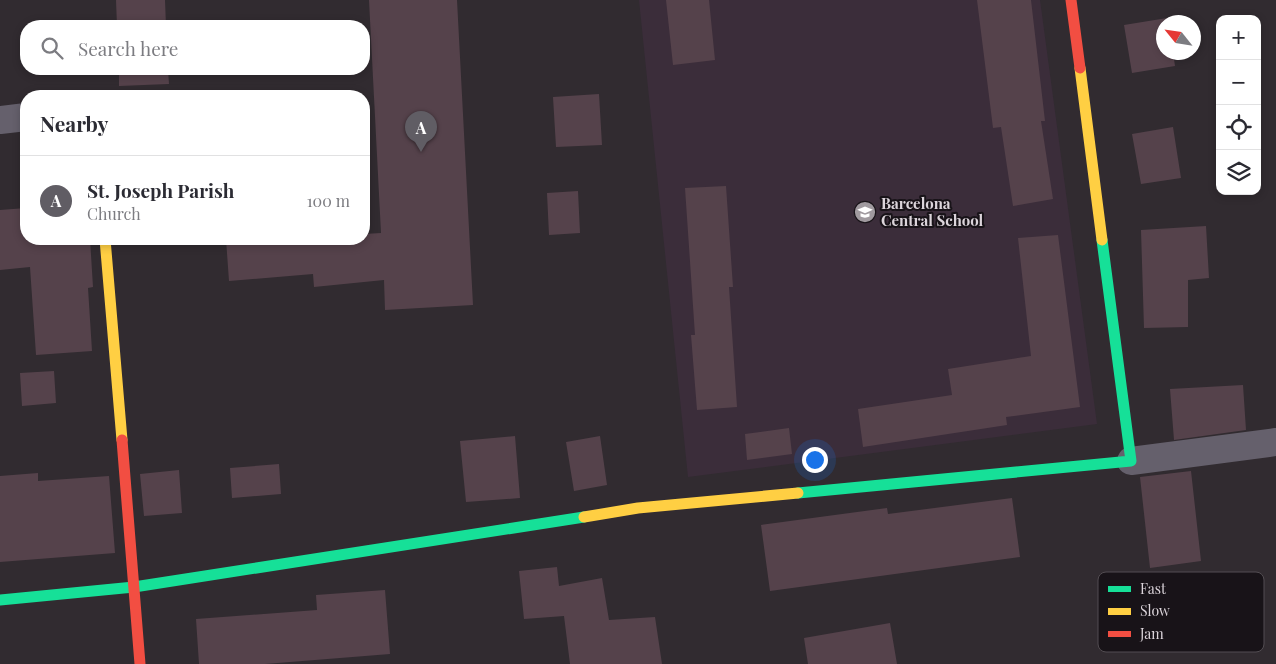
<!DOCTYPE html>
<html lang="en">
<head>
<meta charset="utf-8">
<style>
  :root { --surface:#fff; --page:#f7f7f7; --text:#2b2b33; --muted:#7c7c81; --line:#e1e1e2; --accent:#605d64 }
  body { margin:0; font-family:"Playfair Display",serif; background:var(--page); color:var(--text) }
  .controls { position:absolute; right:15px; top:15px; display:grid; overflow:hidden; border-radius:10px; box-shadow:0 2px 8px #0003 }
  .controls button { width:45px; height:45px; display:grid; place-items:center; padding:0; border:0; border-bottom:1px solid var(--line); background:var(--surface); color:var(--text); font:25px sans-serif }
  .compass { position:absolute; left:1156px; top:15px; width:45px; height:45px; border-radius:50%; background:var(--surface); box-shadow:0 2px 8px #0003; rotate:300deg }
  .you { position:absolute; left:814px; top:459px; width:18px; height:18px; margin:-12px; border:4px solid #fff; border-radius:50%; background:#1a73e8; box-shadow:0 0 0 8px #1a73e833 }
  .badge { display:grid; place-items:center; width:32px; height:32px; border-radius:50%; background:var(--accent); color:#fff; font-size:16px; font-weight:700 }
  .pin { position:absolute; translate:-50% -41px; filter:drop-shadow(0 1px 2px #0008) }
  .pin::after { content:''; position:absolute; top:26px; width:18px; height:15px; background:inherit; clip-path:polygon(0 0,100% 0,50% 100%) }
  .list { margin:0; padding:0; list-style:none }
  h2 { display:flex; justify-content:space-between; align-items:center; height:65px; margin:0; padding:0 20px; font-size:21px }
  h2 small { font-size:16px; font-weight:400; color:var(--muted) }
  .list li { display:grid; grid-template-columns:32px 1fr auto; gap:15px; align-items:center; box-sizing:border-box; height:90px; padding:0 20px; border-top:1px solid var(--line) }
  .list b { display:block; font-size:19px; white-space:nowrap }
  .list p { margin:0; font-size:16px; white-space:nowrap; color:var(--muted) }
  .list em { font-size:16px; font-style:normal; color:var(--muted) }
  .icon { flex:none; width:28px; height:28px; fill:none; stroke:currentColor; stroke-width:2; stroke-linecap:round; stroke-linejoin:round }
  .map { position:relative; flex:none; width:1276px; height:664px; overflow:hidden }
  .search { position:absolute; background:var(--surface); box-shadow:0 2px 8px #0003; left:20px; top:20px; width:350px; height:55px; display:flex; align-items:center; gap:12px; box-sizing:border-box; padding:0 18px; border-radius:20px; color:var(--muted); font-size:19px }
  .panel { position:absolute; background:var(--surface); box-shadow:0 2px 8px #0003; left:20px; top:90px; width:350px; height:155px; border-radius:20px }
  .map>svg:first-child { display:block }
  .built { fill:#3b2d3a }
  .building { fill:#55424b }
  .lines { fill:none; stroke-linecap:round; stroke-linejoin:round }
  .street { stroke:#65606c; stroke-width:28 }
  .fast { stroke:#16e098; stroke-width:11 }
  .slow { stroke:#ffcf43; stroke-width:11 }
  .jam { stroke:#f24e42; stroke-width:11 }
  .labels { text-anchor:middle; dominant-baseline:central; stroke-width:4; stroke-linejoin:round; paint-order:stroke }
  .poi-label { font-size:15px; font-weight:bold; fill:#dcd5db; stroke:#181318; text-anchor:start }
  .key { fill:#181318; stroke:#534d52; stroke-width:1 }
  .key-label { font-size:14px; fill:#dcd5db }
</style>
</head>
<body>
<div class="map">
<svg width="1276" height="664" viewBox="0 0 1276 664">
  <rect width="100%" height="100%" fill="#312b30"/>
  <!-- built -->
  <path class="built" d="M 639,0 L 1040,0 L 1097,424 L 688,477 Z"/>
  <!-- building -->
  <path class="building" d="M 116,0 L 165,0 L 166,26 L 117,26 Z
    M 369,0 L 457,0 L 473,305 L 385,310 L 384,280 L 314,287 L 313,274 L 229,281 L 226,239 L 364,239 L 364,234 L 381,233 Z
    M 666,0 L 709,0 L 715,60 L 673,65 Z
    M 977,0 L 1031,0 L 1045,121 L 1041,121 L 1053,199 L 1013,206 L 1001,127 L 993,128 Z
    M 1167,18 L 1168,22 L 1164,22 L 1164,52 L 1173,52 L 1175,66 L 1132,73 L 1124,25 Z
    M 119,69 L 168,69 L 169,84 L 119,86 Z
    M 599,94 L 602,145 L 556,147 L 553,97 Z
    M 1173,127 L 1181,178 L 1141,184 L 1132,134 Z
    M 726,186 L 733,287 L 729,287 L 737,407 L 697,410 L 691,335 L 695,335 L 685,188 Z
    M 578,191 L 580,233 L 549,235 L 547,193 Z
    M 26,208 L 26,239 L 90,239 L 93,287 L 88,288 L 92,351 L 36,355 L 30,267 L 0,270 L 0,210 Z
    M 1206,226 L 1209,278 L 1188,280 L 1188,327 L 1144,328 L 1141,230 Z
    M 1058,235 L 1080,407 L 1006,417 L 1007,425 L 863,447 L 858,409 L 952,395 L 948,369 L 1031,356 L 1018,238 Z
    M 54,371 L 56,403 L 22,406 L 20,373 Z
    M 1243,385 L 1246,430 L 1174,440 L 1170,389 Z
    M 789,428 L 792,454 L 747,460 L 745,434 Z
    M 515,436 L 520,498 L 466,502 L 460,441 Z
    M 600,436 L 607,485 L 574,491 L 566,442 Z
    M 279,464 L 281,494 L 232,498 L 230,468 Z
    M 179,470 L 182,513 L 144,516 L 140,474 Z
    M 1191,471 L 1201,561 L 1150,568 L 1140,477 Z
    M 38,473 L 38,481 L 109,476 L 115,553 L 0,562 L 0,476 Z
    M 1012,498 L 1020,557 L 770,591 L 761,525 L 887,508 L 888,514 Z
    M 557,567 L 559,586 L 602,578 L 609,620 L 655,617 L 662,664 L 570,664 L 564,616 L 524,619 L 519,571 Z
    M 385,590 L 390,654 L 265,664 L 199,664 L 196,619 L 317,610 L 316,595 Z
    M 890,623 L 897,664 L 808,664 L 804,638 Z"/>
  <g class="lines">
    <!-- street -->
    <path class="street" d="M 0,120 L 26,117
      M 1131,461 L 1276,442"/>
    <!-- fast -->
    <path class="fast" d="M 798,493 L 1131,461 L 1102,240
      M 0,600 L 134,587 L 584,517"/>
    <!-- slow -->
    <path class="slow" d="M 1080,68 L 1102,240
      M 105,239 L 122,440
      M 584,517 L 638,508 L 798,493"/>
    <!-- jam -->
    <path class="jam" d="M 1071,0 L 1080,68
      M 122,440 L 140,664"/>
  </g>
  <!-- icons -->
  <defs>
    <g id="school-disc" transform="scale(1.125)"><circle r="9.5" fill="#a09a9f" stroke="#181318"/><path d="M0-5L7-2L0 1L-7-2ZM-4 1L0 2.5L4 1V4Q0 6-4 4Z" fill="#fff"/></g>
  </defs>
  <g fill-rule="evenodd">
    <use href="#school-disc" x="865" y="212"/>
  </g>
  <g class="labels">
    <!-- poi labels -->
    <g class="poi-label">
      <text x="881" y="203">Barcelona<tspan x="881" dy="17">Central School</tspan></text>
    </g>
  </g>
  <!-- legend -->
  <rect x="1098" y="572" width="166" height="80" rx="8" class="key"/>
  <rect x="1108" y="586" width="23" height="6" fill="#16e098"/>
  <rect x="1108" y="608" width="23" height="7" fill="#ffcf43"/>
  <rect x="1108" y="631" width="23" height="6" fill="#f24e42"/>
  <g class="key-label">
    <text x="1140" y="594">Fast</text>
    <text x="1140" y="616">Slow</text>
    <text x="1140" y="639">Jam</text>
  </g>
</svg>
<div class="controls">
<button>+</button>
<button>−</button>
<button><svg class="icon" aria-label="locate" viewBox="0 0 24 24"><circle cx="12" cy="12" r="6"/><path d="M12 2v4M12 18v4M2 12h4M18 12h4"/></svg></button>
<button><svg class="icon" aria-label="layers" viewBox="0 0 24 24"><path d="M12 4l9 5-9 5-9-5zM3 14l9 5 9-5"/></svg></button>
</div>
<svg class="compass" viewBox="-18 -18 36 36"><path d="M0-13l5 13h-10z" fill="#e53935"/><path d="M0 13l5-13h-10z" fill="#7c7c81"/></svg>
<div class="you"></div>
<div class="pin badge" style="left:421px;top:152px">A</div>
<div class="search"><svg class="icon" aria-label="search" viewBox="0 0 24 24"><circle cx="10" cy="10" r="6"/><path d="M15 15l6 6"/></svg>Search here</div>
<section class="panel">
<h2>Nearby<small></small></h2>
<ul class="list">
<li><span class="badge">A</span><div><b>St. Joseph Parish</b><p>Church</p></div><em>100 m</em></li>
</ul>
</section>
</div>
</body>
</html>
